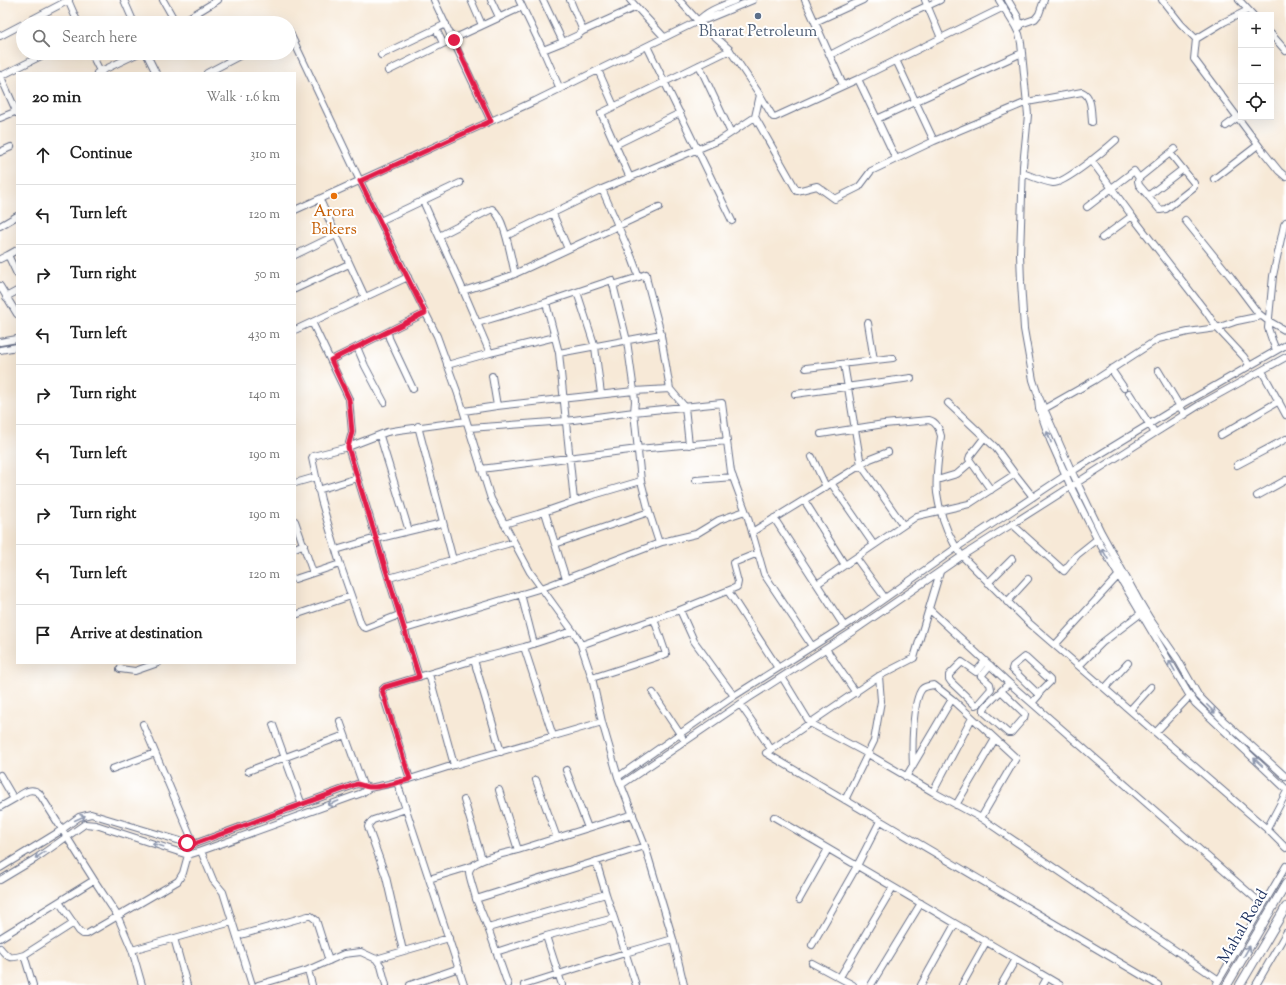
<!DOCTYPE html>
<html lang="en">
<head>
<meta charset="utf-8">
<style>
  :root { --surface:#fff; --page:#f6f6f6; --text:#222; --muted:#767676; --line:#e0e0e0 }
  body { margin:0; font-family:"Sorts Mill Goudy",serif; background:var(--page); color:var(--text) }
  .controls { position:absolute; right:12px; top:12px; display:grid; overflow:hidden; border-radius:0px; box-shadow:0 4px 16px #0002 }
  .controls button { width:36px; height:36px; display:grid; place-items:center; padding:0; border:0; border-bottom:1px solid var(--line); background:var(--surface); color:var(--text); font:20px sans-serif }
  .stop { position:absolute; width:12px; height:12px; margin:-9px; border:3px solid #e11d48; border-radius:50%; background:#fff }
  .stop.end { background:#e11d48; border-color:#fff; box-shadow:0 1px 4px #0008 }
  .list { margin:0; padding:0; list-style:none }
  h2 { display:flex; justify-content:space-between; align-items:center; height:52px; margin:0; padding:0 16px; font-size:17px }
  h2 small { font-size:13px; font-weight:400; color:var(--muted) }
  .list li { display:grid; grid-template-columns:26px 1fr auto; gap:12px; align-items:center; box-sizing:border-box; height:60px; padding:0 16px; border-top:1px solid var(--line) }
  .list b { display:block; font-size:15px; white-space:nowrap }
  .list em { font-size:13px; font-style:normal; color:var(--muted) }
  .icon { flex:none; width:22px; height:22px; fill:none; stroke:currentColor; stroke-width:2; stroke-linecap:round; stroke-linejoin:round }
  .map { position:relative; flex:none; width:1286px; height:985px; overflow:hidden }
  .search { position:absolute; background:var(--surface); box-shadow:0 4px 16px #0002; left:16px; top:16px; width:280px; height:44px; display:flex; align-items:center; gap:10px; box-sizing:border-box; padding:0 14px; border-radius:22px; color:var(--muted); font-size:15px }
  .panel { position:absolute; background:var(--surface); box-shadow:0 4px 16px #0002; left:16px; top:72px; width:280px; height:592px; border-radius:0px }
  .map>svg:first-child { display:block }
  .lines { fill:none; stroke-linecap:round; stroke-linejoin:round }
  .minor-casing { stroke:#687088; stroke-width:8 }
  .major-casing { stroke:#687088; stroke-width:10 }
  .minor { stroke:#fff; stroke-width:6 }
  .major { stroke:#fff; stroke-width:8 }
  .oneway { stroke:#8d97ae }
  .route { stroke:#e11d48; stroke-width:5 }
  .service-dot { fill:#5c6f8a; stroke:#fff; stroke-width:1.5 }
  .food-dot { fill:#e8710a; stroke:#fff; stroke-width:1.5 }
  .labels { text-anchor:middle; dominant-baseline:central; stroke-width:4; stroke-linejoin:round; paint-order:stroke }
  .service-label { font-size:16px; fill:#4e5e75; stroke:#fff }
  .food-label { font-size:16px; fill:#c56008; stroke:#fff }
  .street-label { font-size:16px; fill:#1b2f5e; stroke:#fff }
</style>
</head>
<body>
<div class="map">
<svg width="1286" height="985" viewBox="0 0 1286 985">
  <rect width="100%" height="100%" fill="#fff"/>
  <filter id="ink" filterUnits="userSpaceOnUse"><feTurbulence type="fractalNoise" baseFrequency=".025" numOctaves="2"/><feDisplacementMap in="SourceGraphic" scale="8" xChannelSelector="R" yChannelSelector="G"/><feConvolveMatrix kernelMatrix="1 2 1 2 8 2 1 2 1" color-interpolation-filters="sRGB"/></filter>
  <filter id="wash" filterUnits="userSpaceOnUse"><feTurbulence type="fractalNoise" baseFrequency=".012" numOctaves="4" result="noise"/><feDisplacementMap in="SourceGraphic" scale="16" xChannelSelector="R" yChannelSelector="G"/><feGaussianBlur stdDeviation="0.9" result="paint"/><feColorMatrix in="noise" values="0 0 0 0 0 0 0 0 0 0 0 0 0 0 0 0 0 1.4 0 .05"/><feComposite in="paint" operator="in"/></filter>
  <g filter="url(#wash)">
    <rect width="100%" height="100%" fill="#f7e9d7"/>
  </g>
  <g filter="url(#ink)">
    <g class="lines">
      <!-- minor casing -->
      <g class="minor-casing">
        <path id="minor" d="M 68,0 L 78,23
          M 124,0 L 134,23
          M 163,0 L 176,23
          M 434,0 L 491,121
          M 471,0 L 482,25
          M 491,0 L 499,17
          M 519,0 L 543,50 L 560,89
          M 543,0 L 563,42 L 578,35 L 583,31
          M 570,0 L 583,31 L 636,7
          M 630,0 L 664,37
          M 805,0 L 843,85
          M 925,0 L 941,38
          M 999,0 L 1015,26 L 1019,34 L 1021,43 L 1028,115 L 1023,166 L 1020,254 L 1021,282 L 1024,329 L 1033,380 L 1038,395 L 1072,472 L 1101,532 L 1138,599 L 1150,619 L 1177,658 L 1198,695 L 1225,722 L 1286,777
          M 1008,0 L 1018,17 L 1020,27
          M 1162,0 L 1181,24 L 1196,39
          M 1239,0 L 1253,15
          M 698,21 C 708,10 722,6 736,0
          M 815,22 L 863,0
          M 25,23 L 69,0
          M 180,23 L 218,0
          M 1015,26 L 1035,19 L 1039,14 L 1044,0
          M 436,29 L 443,43
          M 289,31 L 360,181 L 437,336 L 458,394 L 491,499 L 530,572 L 577,637 L 581,645 L 592,678 L 602,722 L 618,777 L 645,846 L 673,939 L 684,985
          M 1271,34 L 1286,51
          M 0,36 L 23,24
          M 1196,39 L 1194,59 L 1262,150 L 1279,171 L 1286,177
          M 1196,39 L 1224,22 L 1248,10
          M 647,46 L 732,221
          M 543,50 L 563,42
          M 91,53 L 101,73
          M 146,53 L 156,73
          M 381,55 L 446,24
          M 830,55 L 905,16 L 940,0
          M 896,60 L 934,141
          M 699,65 L 731,133
          M 598,70 L 614,106
          M 388,71 L 453,39 L 522,7
          M 97,73 L 139,53
          M 207,73 L 245,53
          M 0,75 L 17,113
          M 1,76 L 47,53
          M 858,79 L 896,159
          M 760,95 L 773,117 L 775,117 L 858,79 L 1004,7
          M 755,117 L 797,191 L 817,186 L 835,199 L 859,187 L 871,171 L 934,141 L 1027,102 L 1082,92 C 1092,96 1091,112 1092,122
          M 0,118 L 17,111
          M 877,119 L 1022,53
          M 1226,126 L 1238,117
          M 615,145 L 680,113
          M 0,152 L 11,147
          M 1091,160 L 1132,216 L 1207,313 L 1217,328 L 1244,357 L 1249,365
          M 1023,173 C 1031,176 1044,182 1053,183 C 1064,184 1106,149 1116,140
          M 630,178 L 601,113 L 730,50
          M 1139,178 L 1138,181 L 1139,185 L 1160,210 L 1166,209 L 1194,187 L 1194,183 L 1170,153
          M 1214,179 L 1258,145
          M 602,189 L 632,258 L 639,277 L 613,285
          M 1148,196 L 1183,169
          M 320,200 L 365,297
          M 423,201 L 460,283 L 490,353
          M 1087,207 L 1134,171 L 1139,178 L 1175,149
          M 295,210 L 535,101 L 698,21 L 707,19 L 753,0
          M 553,214 L 568,249
          M 1185,220 L 1231,277 L 1258,313 L 1267,320 L 1286,331
          M 380,221 L 460,183
          M 0,226 L 17,216
          M 439,236 L 492,209 C 505,217 511,259 515,274
          M 506,236 L 602,189 L 722,139 L 755,117 L 760,95 L 729,49 L 698,21 L 679,0
          M 1102,238 L 1132,216
          M 17,250 L 8,255 L 17,274
          M 295,255 L 336,235
          M 0,259 L 8,255
          M 639,277 L 646,274 L 647,281 L 660,330 L 670,389 L 685,407 L 689,445
          M 0,286 L 17,314
          M 295,289 L 349,264
          M 463,291 L 510,276 L 659,207
          M 577,292 L 595,347 L 601,394
          M 6,297 L 17,291
          M 546,303 L 559,353 L 574,501
          M 312,322 L 349,399 L 352,432 L 348,447 L 419,677
          M 868,323 L 874,360
          M 295,330 L 408,277
          M 388,332 L 389,338 L 413,389
          M 0,342 L 17,339
          M 357,347 L 365,366 L 384,402
          M 0,350 L 17,347
          M 1276,350 L 1272,340 L 1268,328 L 1273,276 L 1284,225 L 1286,222
          M 559,353 L 661,334
          M 331,360 L 425,313
          M 447,365 L 490,353 L 555,337
          M 806,368 L 893,358
          M 1111,369 L 1124,388
          M 1158,370 L 1185,415
          M 1262,371 L 1286,415
          M 492,376 L 497,406
          M 1129,393 L 1155,433
          M 795,394 L 911,378
          M 1038,399 L 1039,408 L 1050,440 L 1071,487 L 1097,539 L 1188,693 L 1195,703 L 1286,789
          M 948,403 L 995,447 L 1015,474 L 1033,497
          M 1044,409 L 1095,380 L 1158,339 L 1188,332 L 1217,328 L 1237,321 L 1261,316
          M 464,411 L 497,406 L 634,391 L 627,341 L 612,280 L 541,304 L 477,323
          M 418,426 L 453,560
          M 469,428 L 566,421 L 634,412 L 722,403 L 731,472 L 748,518 L 764,574 L 812,646
          M 821,434 L 884,424 L 929,420 C 937,422 939,429 941,436 C 939,452 935,477 937,493 C 940,515 949,538 962,556 L 1028,622 L 1267,829 L 1286,793
          M 1221,435 L 1279,401
          M 380,436 L 409,531
          M 984,438 L 970,456 L 969,459 L 991,490
          M 888,452 L 870,459 L 861,465 L 903,525
          M 812,457 L 826,487
          M 1237,465 L 1286,439
          M 481,469 L 638,449 L 727,441
          M 696,480 L 733,477
          M 937,480 L 957,474 L 971,462
          M 295,483 L 316,477
          M 831,483 L 874,545
          M 318,490 L 357,478
          M 1257,496 L 1286,480
          M 804,500 L 845,565
          M 545,512 L 566,579
          M 774,518 L 844,626
          M 295,521 L 313,573
          M 504,524 L 538,514 L 590,496 L 641,481
          M 1012,524 L 1064,571 L 1077,555 L 1097,539
          M 752,532 L 861,465 L 844,364
          M 376,539 L 442,523
          M 659,543 L 649,512 L 641,481 L 634,412 L 635,401 L 634,391 L 670,389
          M 555,544 L 649,512
          M 295,548 L 304,544
          M 336,550 L 376,538
          M 856,558 L 885,598
          M 340,564 L 321,500 L 312,458 L 313,456 L 348,447 L 387,432 L 399,430 L 466,421
          M 940,572 L 914,658 L 879,676 L 766,753 L 1158,985
          M 389,578 L 514,542
          M 295,579 L 340,564 L 361,624 L 363,627 L 366,628 L 399,615
          M 988,583 L 1012,559
          M 817,584 L 917,516 L 969,504 L 1015,474
          M 728,591 L 778,668
          M 521,594 L 534,644
          M 1007,602 L 1028,579
          M 929,609 L 1009,683 L 1263,905
          M 680,610 L 694,641 L 734,696
          M 295,615 L 351,596
          M 405,629 L 542,588 L 662,542 L 696,534 L 719,520 L 745,511
          M 581,645 L 680,610 L 737,587 L 738,582 L 733,563 L 758,553
          M 1055,645 L 1118,576
          M 524,647 L 553,736
          M 826,649 L 856,693
          M 474,660 L 501,752
          M 985,661 L 976,672 L 962,662 L 949,675 L 949,679 L 951,682 L 975,705 L 978,704 L 991,689 L 990,684 L 981,676 L 990,665
          M 1079,666 L 1103,642 L 1140,614
          M 120,669 L 135,671 L 158,663
          M 429,674 L 454,765
          M 782,677 L 810,723 L 868,754 L 933,792 L 981,818 L 1219,980
          M 592,678 L 666,654 L 654,619
          M 1105,688 L 1128,663
          M 1001,691 L 1025,714 L 1024,718 L 1011,733 L 1008,733 L 984,712 L 984,709 L 986,706 L 1009,683
          M 653,693 L 682,737
          M 1032,703 L 1039,695 L 1040,692 L 1050,682 L 1050,680 L 1026,658 L 1024,657 L 1013,666 L 1012,669 L 1039,695
          M 740,704 L 771,749
          M 1130,710 L 1151,687
          M 340,721 L 363,785
          M 143,724 L 194,844
          M 273,725 L 302,805
          M 1156,732 L 1190,696
          M 913,766 C 912,750 912,701 922,689 C 925,686 929,686 934,685 L 952,699 L 1016,758 L 981,818
          M 112,769 L 155,753
          M 566,770 L 588,828
          M 248,771 L 345,735
          M 0,775 L 14,799 C 22,794 30,786 39,793 L 94,880 L 117,915 L 132,950 L 142,985
          M 618,777 L 734,696 L 857,618 L 956,548 L 1066,475 L 1171,411 L 1286,345
          M 906,777 L 952,699
          M 410,779 L 383,695 L 382,690 L 385,687 L 474,660 L 524,647 L 572,631
          M 536,780 L 557,838
          M 397,782 L 464,985
          M 621,785 L 749,698 L 855,630 L 962,556 L 1155,433 L 1201,404 L 1286,357
          M 499,790 L 518,850 L 633,814
          M 933,792 L 972,718
          M 464,800 L 482,859
          M 845,800 L 874,741 L 881,701 L 879,676
          M 956,805 L 995,739
          M 0,807 L 14,799
          M 774,817 L 1060,985
          M 1267,829 L 1286,848
          M 201,851 L 213,880 L 223,892 L 252,985
          M 596,861 L 606,894
          M 0,868 L 57,833 L 79,817 L 91,814 L 187,843 L 194,844 L 357,784 L 363,785 L 369,788
          M 429,879 L 472,866
          M 0,880 L 35,859 L 85,824 L 96,825 L 188,855 L 201,851 L 362,793 L 369,788 L 389,784 L 410,779 L 454,765 L 602,722
          M 476,899 C 475,893 469,877 469,872 C 470,859 508,853 518,850
          M 799,900 L 828,849
          M 59,902 L 79,931 L 83,934 L 87,934 L 178,881 L 183,873 L 188,855
          M 614,918 L 636,985
          M 488,928 L 476,899 L 645,846
          M 237,936 L 308,916 L 311,916 L 316,920 L 329,961
          M 546,936 L 562,985
          M 0,938 L 94,880
          M 174,938 L 187,985
          M 812,945 L 857,866 L 880,821
          M 0,948 C 9,959 10,959 24,955
          M 132,950 L 232,922
          M 403,951 L 386,877 L 368,827 L 369,824 L 373,820 L 406,809
          M 496,952 L 546,936 L 614,918 L 606,894 L 488,928 L 508,985
          M 376,959 L 449,938
          M 812,963 L 853,985
          M 840,977 L 893,887
          M 33,985 L 24,955 L 74,923
          M 258,985 L 308,970
          M 312,985 L 308,970 L 344,954 L 361,952 L 376,959 L 381,966 L 386,985
          M 410,985 L 459,968
          M 524,985 L 625,953 L 673,939
          M 871,985 L 921,903
          M 921,985 L 955,924
          M 962,985 L 986,942
          M 1001,985 L 1016,959
          M 1043,985 L 1047,978
          M 1216,985 L 1286,866
          M 1256,985 L 1286,933"/>
      </g>
      <!-- major casing -->
      <g class="major-casing">
        <path id="major" d="M 1227,985 L 1286,884
          M 1240,985 L 1286,907"/>
      </g>
      <!-- minor -->
      <use href="#minor" class="minor"/>
      <!-- major -->
      <use href="#major" class="major"/>
    </g>
    <!-- one-way arrows -->
    <defs><path id="oneway-shaft" d="M-6 0H5M1.5-3L5.5 0L1.5 3" fill="none" stroke-width="1.6" stroke-linecap="round" stroke-linejoin="round"/></defs>
    <g class="oneway">
      <use href="#oneway-shaft" transform="translate(1049 437) rotate(-111)"/>
      <use href="#oneway-shaft" transform="translate(1105 554) rotate(-120)"/>
      <use href="#oneway-shaft" transform="translate(1172 666) rotate(-120)"/>
      <use href="#oneway-shaft" transform="translate(1211 709) rotate(45)"/>
      <use href="#oneway-shaft" transform="translate(1258 762) rotate(-137)"/>
      <use href="#oneway-shaft" transform="translate(333 803) rotate(160)"/>
      <use href="#oneway-shaft" transform="translate(80 818) rotate(-25)"/>
      <use href="#oneway-shaft" transform="translate(158 845) rotate(-162)"/>
      <use href="#oneway-shaft" transform="translate(40 855) rotate(146)"/>
      <use href="#oneway-shaft" transform="translate(1247 951) rotate(-60)"/>
    </g>
  </g>
  <g class="lines" filter="url(#ink)">
    <!-- route -->
    <path class="route" d="M 187,843 L 194,844 L 357,784 C 362,785 366,787 369,787 C 379,788 400,782 410,779 L 382,690 L 385,687 L 419,677 L 348,447 L 352,432 L 349,399 L 331,360 L 425,313 L 360,181 L 491,121 L 454,40"/>
  </g>
  <!-- markers -->
  <circle class="service-dot" cx="758" cy="16" r="4"/>
  <circle class="food-dot" cx="334" cy="196" r="4"/>
  <g class="labels">
    <!-- service labels -->
    <g class="service-label">
      <text x="758" y="32">Bharat Petroleum</text>
    </g>
    <!-- food labels -->
    <g class="food-label">
      <text x="334" y="212">Arora<tspan x="334" dy="18">Bakers</tspan></text>
    </g>
    <!-- street labels -->
    <g class="street-label">
      <text transform="translate(1244 927) rotate(-60)">Mahal Road</text>
    </g>
  </g>
</svg>
<div class="controls">
<button>+</button>
<button>−</button>
<button><svg class="icon" aria-label="locate" viewBox="0 0 24 24"><circle cx="12" cy="12" r="6"/><path d="M12 2v4M12 18v4M2 12h4M18 12h4"/></svg></button>
</div>
<div class="stop" style="left:187px;top:843px"></div>
<div class="stop end" style="left:454px;top:40px"></div>
<div class="search"><svg class="icon" aria-label="search" viewBox="0 0 24 24"><circle cx="10" cy="10" r="6"/><path d="M15 15l6 6"/></svg>Search here</div>
<section class="panel">
<h2>20 min<small>Walk · 1.6 km</small></h2>
<ul class="list">
<li><svg class="icon" aria-label="ahead" viewBox="0 0 24 24"><path d="M12 20V5M6 11l6-6 6 6"/></svg><div><b>Continue</b></div><em>310 m</em></li>
<li><svg class="icon" aria-label="left" viewBox="0 0 24 24"><path d="M17 20v-9H6M10 6l-5 5 5 5"/></svg><div><b>Turn left</b></div><em>120 m</em></li>
<li><svg class="icon" aria-label="right" viewBox="0 0 24 24"><path d="M7 20v-9h11M14 6l5 5-5 5"/></svg><div><b>Turn right</b></div><em>50 m</em></li>
<li><svg class="icon" aria-label="left" viewBox="0 0 24 24"><path d="M17 20v-9H6M10 6l-5 5 5 5"/></svg><div><b>Turn left</b></div><em>430 m</em></li>
<li><svg class="icon" aria-label="right" viewBox="0 0 24 24"><path d="M7 20v-9h11M14 6l5 5-5 5"/></svg><div><b>Turn right</b></div><em>140 m</em></li>
<li><svg class="icon" aria-label="left" viewBox="0 0 24 24"><path d="M17 20v-9H6M10 6l-5 5 5 5"/></svg><div><b>Turn left</b></div><em>190 m</em></li>
<li><svg class="icon" aria-label="right" viewBox="0 0 24 24"><path d="M7 20v-9h11M14 6l5 5-5 5"/></svg><div><b>Turn right</b></div><em>190 m</em></li>
<li><svg class="icon" aria-label="left" viewBox="0 0 24 24"><path d="M17 20v-9H6M10 6l-5 5 5 5"/></svg><div><b>Turn left</b></div><em>120 m</em></li>
<li><svg class="icon" aria-label="arrive" viewBox="0 0 24 24"><path d="M6 21V4h12l-3 4 3 4H6"/></svg><div><b>Arrive at destination</b></div></li>
</ul>
</section>
</div>
</body>
</html>
